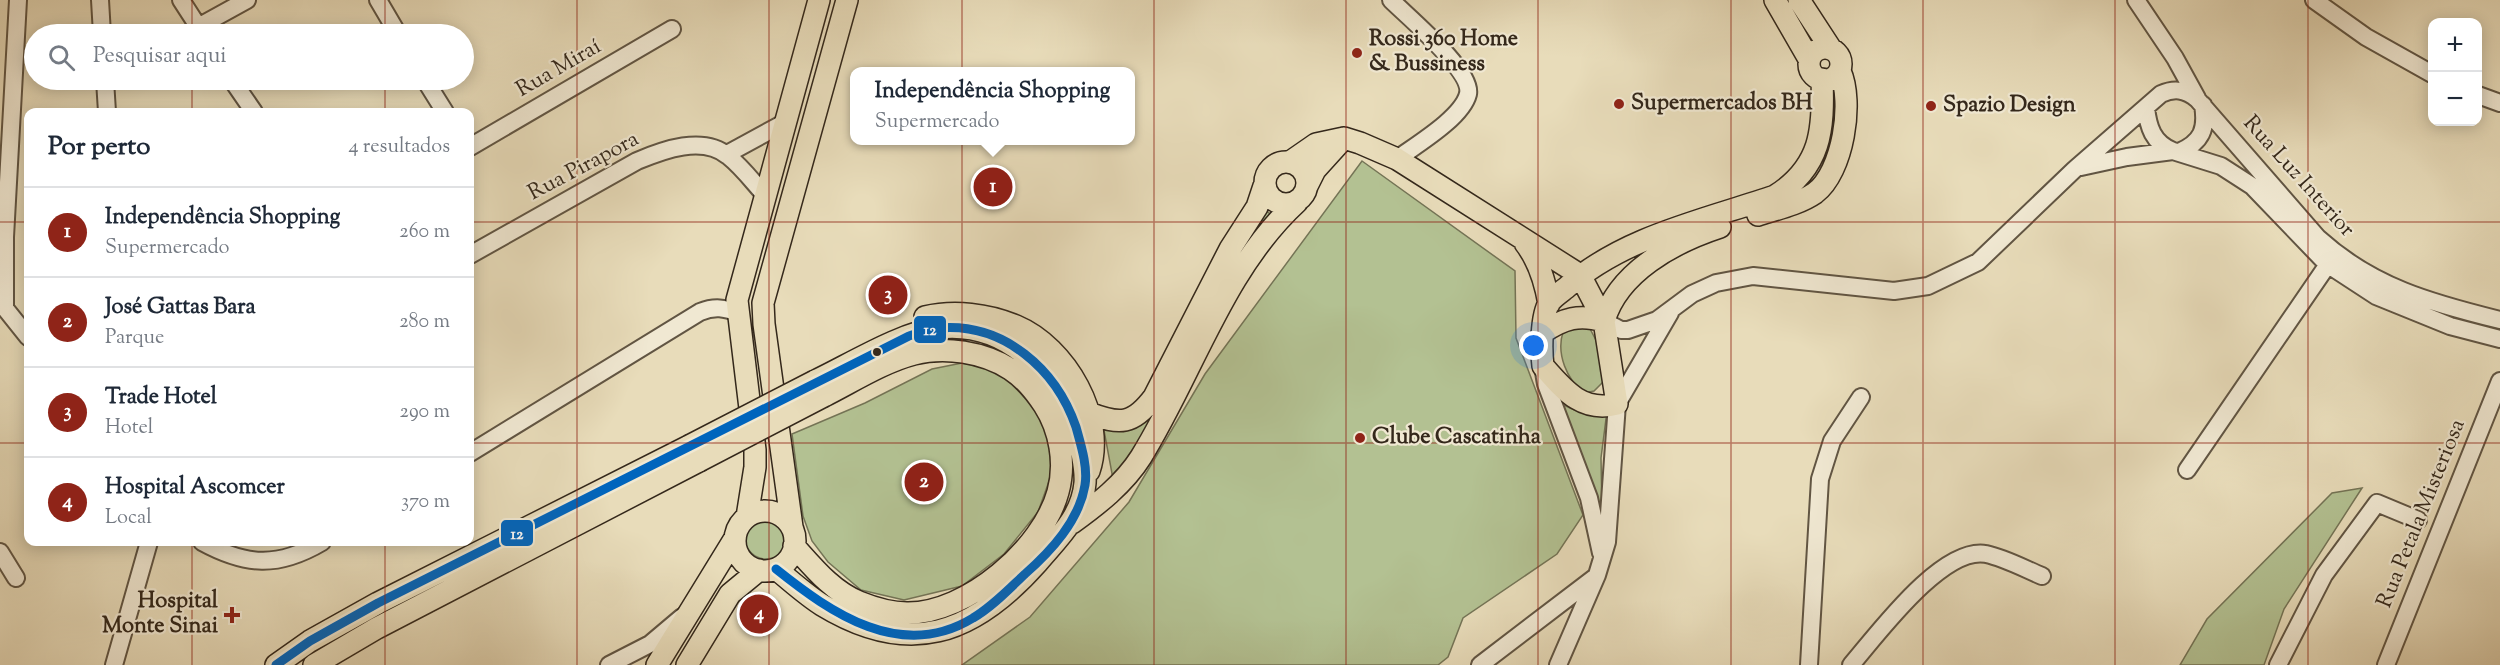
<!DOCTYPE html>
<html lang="pt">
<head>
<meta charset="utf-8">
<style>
  :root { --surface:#fff; --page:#f2f2f3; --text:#1f2937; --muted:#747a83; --line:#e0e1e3; --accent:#8f2418 }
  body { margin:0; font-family:"Sorts Mill Goudy",serif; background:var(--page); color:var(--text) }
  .controls { position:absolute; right:18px; top:18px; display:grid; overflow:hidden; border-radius:12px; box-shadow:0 3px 15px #0003 }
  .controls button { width:54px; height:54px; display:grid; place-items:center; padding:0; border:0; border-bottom:2px solid var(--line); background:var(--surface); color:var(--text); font:30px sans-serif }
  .you { position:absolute; left:1534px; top:346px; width:21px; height:21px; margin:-15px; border:4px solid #fff; border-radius:50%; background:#1a73e8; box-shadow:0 0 0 9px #1a73e833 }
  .badge { display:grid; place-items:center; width:39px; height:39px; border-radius:50%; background:var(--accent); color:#fff; font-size:20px; font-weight:700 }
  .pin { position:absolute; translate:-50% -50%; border:3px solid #fff; box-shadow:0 2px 6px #0006 }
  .popup { position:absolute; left:850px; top:67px; width:285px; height:78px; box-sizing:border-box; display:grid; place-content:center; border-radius:12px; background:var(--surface); filter:drop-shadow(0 2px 4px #0005); font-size:20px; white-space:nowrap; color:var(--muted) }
  .popup b { font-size:22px; color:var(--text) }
  .popup::after { content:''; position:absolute; left:50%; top:100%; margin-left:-12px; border:12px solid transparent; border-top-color:var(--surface) }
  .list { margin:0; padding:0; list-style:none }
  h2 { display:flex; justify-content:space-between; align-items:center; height:78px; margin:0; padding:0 24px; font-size:26px }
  h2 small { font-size:20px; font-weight:400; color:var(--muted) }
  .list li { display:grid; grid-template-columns:39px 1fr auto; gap:18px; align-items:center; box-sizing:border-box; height:90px; padding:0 24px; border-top:2px solid var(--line) }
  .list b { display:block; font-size:22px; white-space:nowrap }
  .list p { margin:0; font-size:20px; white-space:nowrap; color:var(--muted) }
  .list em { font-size:20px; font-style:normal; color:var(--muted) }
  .icon { flex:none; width:33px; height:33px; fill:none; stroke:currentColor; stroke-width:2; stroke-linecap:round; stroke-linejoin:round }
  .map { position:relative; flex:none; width:2500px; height:665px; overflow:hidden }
  .search { position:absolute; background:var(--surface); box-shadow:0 3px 15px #0003; left:24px; top:24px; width:450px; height:66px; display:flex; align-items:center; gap:15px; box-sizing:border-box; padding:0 21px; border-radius:33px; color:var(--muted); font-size:22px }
  .panel { position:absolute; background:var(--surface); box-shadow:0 3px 15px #0003; left:24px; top:108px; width:450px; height:438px; border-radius:12px }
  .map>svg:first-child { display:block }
  .green { fill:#b3c192; stroke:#747456; stroke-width:1.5 }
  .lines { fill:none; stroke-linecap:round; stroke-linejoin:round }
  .minor-casing { stroke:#615543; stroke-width:20 }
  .major-casing { stroke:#34281b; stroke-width:24 }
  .minor { stroke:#f0e8d2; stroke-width:16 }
  .major { stroke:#e8dcba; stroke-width:21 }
  .major-bridge-casing { stroke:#34281b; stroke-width:24; stroke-linecap:butt }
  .major-bridge { stroke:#e8dcba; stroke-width:21 }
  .bus-1-casing { stroke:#f0e8d2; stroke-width:14 }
  .bus-1 { stroke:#0065bd; stroke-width:9 }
  .grid { fill:none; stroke:#8f2418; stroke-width:1.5; stroke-opacity:0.55 }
  .poi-dot { fill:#8f2418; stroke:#f0e8d2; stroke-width:2 }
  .bus-dot { fill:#34281b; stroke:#f0e8d2; stroke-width:2 }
  .labels { text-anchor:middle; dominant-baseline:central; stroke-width:4.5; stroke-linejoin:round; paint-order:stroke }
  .poi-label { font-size:22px; font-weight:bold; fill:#34281b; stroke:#f0e8d2; text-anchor:start }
  .street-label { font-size:22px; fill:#34281b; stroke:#f0e8d2 }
  .line-badge { stroke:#f0e8d2; stroke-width:2 }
  .badge-label { font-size:16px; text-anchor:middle; font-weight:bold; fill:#fff }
</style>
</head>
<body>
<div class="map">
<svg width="2500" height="665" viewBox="0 0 2500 665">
  <rect width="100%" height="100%" fill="#e8dcba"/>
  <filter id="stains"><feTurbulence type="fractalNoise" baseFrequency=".00333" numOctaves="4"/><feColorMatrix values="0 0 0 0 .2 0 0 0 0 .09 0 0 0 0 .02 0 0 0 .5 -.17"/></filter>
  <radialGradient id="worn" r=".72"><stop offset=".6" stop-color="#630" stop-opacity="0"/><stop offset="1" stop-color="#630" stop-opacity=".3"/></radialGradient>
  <!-- green -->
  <path class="green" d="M 1362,161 L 1515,271 L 1516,338 L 1583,515 L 1557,554 L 1463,618 L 1448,657 L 1438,665 L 962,665 L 1030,617 L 1129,502 L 1205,374 Z
    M 1264,208 L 1271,215 L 1137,455 L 1113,479 L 1103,425 L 1133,425 L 1205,310 Z
    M 1588,325 L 1598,344 L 1603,382 L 1594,391 L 1584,393 C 1567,380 1556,354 1563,332 Z
    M 962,363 L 993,369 L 1014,383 L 1028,397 L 1047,429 L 1052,473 L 1038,512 L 1004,554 L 962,586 L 904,600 L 861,590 L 828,562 L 812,541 L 803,516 L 792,434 L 865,403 L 932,369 Z
    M 1564,405 C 1579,413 1590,416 1607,411 L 1601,458 L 1602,511 L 1598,512 L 1561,406 Z
    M 2362,488 L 2284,609 L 2264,665 L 2180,665 L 2207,619 L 2332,493 Z
    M745 538a21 21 0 1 1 42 0a21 21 0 1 1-42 0Z"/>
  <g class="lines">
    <!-- minor casing -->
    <g class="minor-casing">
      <path id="minor" d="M 100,0 L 102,34
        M 181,0 L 203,34
        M 378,0 L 398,34
        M 1391,0 C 1408,17 1473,71 1468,94 C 1462,118 1416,145 1397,159
        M 2136,0 L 2175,58 L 2197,98
        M 2314,0 L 2366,37 L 2432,74
        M 198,27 L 247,0
        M 105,80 L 107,112
        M 232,80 L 254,112
        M 425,80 L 445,112
        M 2478,95 L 2500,103
        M 2146,107 C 2148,127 2153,143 2173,151
        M 470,147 L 672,29
        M 2179,152 C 2202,142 2207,129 2203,105
        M 727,154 L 784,123
        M 2081,167 L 2127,157 L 2173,151 L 2221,166 L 2252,186 L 2327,264 L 2376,296 L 2450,326 L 2500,339
        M 470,255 L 637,161 C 663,150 703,135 728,156 C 742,167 753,182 764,194
        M 0,302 L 28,337
        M 5,308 L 5,237 L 18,0
        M 1604,321 L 1621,330 L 1628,330 L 1657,320 L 1692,294 L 1716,283 L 1753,276 L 1894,291 L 1928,286 L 1978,262 L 2075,169 L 2161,94 C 2174,88 2185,89 2197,99 L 2318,238 C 2372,287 2431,303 2500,320
        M 1543,366 L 1546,384 L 1589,498 L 1601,553
        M 470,453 L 700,312 C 715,306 724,308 739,313
        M 2187,470 L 2333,257
        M 202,542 C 246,566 278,568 322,542
        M 0,552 L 16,578
        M 114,665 L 149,542
        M 609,665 L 650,644 L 682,617
        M 1480,665 L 1594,578
        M 1558,665 L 1597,575 L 1607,542 L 1617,404 L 1670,313
        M 1809,665 L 1820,479 L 1832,441 L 1861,397
        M 1851,665 C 1877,635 1942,546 1986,554 C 2005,558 2025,569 2042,576
        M 2278,665 L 2324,575 L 2377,503 L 2418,520
        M 2386,665 L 2500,381"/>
    </g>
    <!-- major casing -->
    <g class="major-casing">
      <path id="major" d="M 1775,0 L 1809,59
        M 1799,0 L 1831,49
        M1809 64a16 16 0 1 1 32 0a16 16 0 1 1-32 0Z
        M1265 183a21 21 0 1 1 42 0a21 21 0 1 1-42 0Z
        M 1290,162 L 1316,144 L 1344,138 L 1360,143 L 1397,159 L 1580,275 L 1604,321 L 1617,404 C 1582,413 1564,390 1543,366 C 1541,351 1541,316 1549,303 C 1553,297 1561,292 1566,288 C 1622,237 1705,220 1775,196 C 1821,167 1824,130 1822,79
        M 1307,186 L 1315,170 L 1344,138
        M 1758,215 C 1777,209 1799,204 1815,193 C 1843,172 1854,102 1840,71
        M 1525,243 C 1539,261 1545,281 1549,304
        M 925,317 C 954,310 988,314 1016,326 C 1066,347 1107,418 1089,471
        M 1604,321 C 1618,272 1674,242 1720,227
        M 1542,333 C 1564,318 1579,314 1604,321
        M 1089,413 C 1120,425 1133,425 1154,397 L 1230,249 L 1257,207 L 1264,186
        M735 541a30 30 0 1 1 60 0a30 30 0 1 1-60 0Z
        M 747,517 L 755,467 L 755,450 L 737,300 L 819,0
        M 1072,523 C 1097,505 1124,484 1141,457 C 1193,373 1223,270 1297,202
        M 792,527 L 764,324 L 763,303 L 847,0
        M 794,546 C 813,567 832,591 859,602 C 874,608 891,613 907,613 C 967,614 1043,548 1058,492 C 1066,463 1060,430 1044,405 C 1034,390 1025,379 1010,369 C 983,352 945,346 914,354 C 883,362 852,382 824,396
        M 776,569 C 791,581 806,595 822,605 C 909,658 973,635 1037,563 C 1057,539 1082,517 1085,483 C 1086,471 1083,459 1081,448 C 1066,382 1012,320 939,328 C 902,332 849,365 815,381
        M 276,665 L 310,641 L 378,603 L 689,446
        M 314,665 L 377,628 L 699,461
        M 657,665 L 735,538
        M 687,665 L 730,594 L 759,570"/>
    </g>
    <!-- minor -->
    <use href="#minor" class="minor"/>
    <!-- major -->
    <use href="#major" class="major"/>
    <!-- major-bridge casing -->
    <g class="major-bridge-casing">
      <path id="major-bridge" d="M 689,446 L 815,381
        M 699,461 L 824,396"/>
    </g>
    <!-- major-bridge -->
    <use href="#major-bridge" class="major-bridge"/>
    <!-- bus-1 casing -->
    <g class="bus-1-casing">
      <path id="bus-1" d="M 276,665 L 310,641 L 378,603 L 909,336 C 919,333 929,329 940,328 C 1004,323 1056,369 1076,427 C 1081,445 1088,467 1085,485 C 1079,521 1051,551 1025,574 C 1009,589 992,607 973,618 C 901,662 831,613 776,569"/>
    </g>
    <!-- bus-1 -->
    <use href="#bus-1" class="bus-1"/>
  </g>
  <!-- grid -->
  <path class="grid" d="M 192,0 L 192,34M 385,0 L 385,34M 577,0 L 577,665M 769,0 L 769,665M 962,0 L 962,665M 1154,0 L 1154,665M 1346,0 L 1346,665M 1538,0 L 1538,665M 1731,0 L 1731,665M 1923,0 L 1923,665M 2115,0 L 2115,665M 2308,0 L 2308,665M 192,80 L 192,112M 385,80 L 385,112M 0,222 L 28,222M 470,222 L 2500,222M 0,443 L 28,443M 470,443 L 2500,443M 192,542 L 192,665M 385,542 L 385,665"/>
  <!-- markers -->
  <g class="poi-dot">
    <circle cx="1357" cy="53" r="6"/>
    <circle cx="1619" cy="104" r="6"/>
    <circle cx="1931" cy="106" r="6"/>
    <circle cx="1360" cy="438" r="6"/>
    <path d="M229 606h6v6h6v6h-6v6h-6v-6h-6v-6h6z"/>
  </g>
  <circle class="bus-dot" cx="877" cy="352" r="5"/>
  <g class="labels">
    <!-- poi labels -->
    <g class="poi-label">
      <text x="1369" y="40">Rossi 360 Home<tspan x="1369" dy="25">&amp; Bussiness</tspan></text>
      <text x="1631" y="104">Supermercados BH</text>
      <text x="1943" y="106">Spazio Design</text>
      <text x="1372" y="438">Clube Cascatinha</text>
      <text x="218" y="602" text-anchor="end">Hospital<tspan x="218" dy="25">Monte Sinai</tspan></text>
    </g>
    <!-- street labels -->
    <g class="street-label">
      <text transform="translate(559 69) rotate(-30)">Rua Miraí</text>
      <text transform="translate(584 167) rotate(-28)">Rua Pirapora</text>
      <text transform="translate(2298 177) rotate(48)">Rua Luz Interior</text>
      <text transform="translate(2422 514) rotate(-68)">Rua Petala Misteriosa</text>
    </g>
  </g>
  <g class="line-badge">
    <rect x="913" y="315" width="34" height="29" rx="6" fill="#0065bd"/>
    <rect x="500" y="519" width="34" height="28" rx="6" fill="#0065bd"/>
  </g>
  <g class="badge-label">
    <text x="930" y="335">12</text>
    <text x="517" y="539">12</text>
  </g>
  <rect width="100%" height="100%" filter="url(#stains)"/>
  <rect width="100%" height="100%" fill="url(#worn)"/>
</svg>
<div class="controls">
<button>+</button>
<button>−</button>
</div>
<div class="you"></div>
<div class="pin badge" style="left:993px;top:187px">1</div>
<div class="popup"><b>Independência Shopping</b>Supermercado</div>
<div class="pin badge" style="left:924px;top:482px">2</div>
<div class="pin badge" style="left:888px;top:295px">3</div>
<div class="pin badge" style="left:759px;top:614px">4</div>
<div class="search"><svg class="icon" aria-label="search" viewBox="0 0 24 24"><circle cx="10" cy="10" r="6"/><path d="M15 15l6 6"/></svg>Pesquisar aqui</div>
<section class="panel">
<h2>Por perto<small>4 resultados</small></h2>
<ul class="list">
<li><span class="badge">1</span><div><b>Independência Shopping</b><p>Supermercado</p></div><em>260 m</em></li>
<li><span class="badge">2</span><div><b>José Gattas Bara</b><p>Parque</p></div><em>280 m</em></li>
<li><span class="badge">3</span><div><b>Trade Hotel</b><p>Hotel</p></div><em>290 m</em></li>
<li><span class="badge">4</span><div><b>Hospital Ascomcer</b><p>Local</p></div><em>370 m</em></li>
</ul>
</section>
</div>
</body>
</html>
